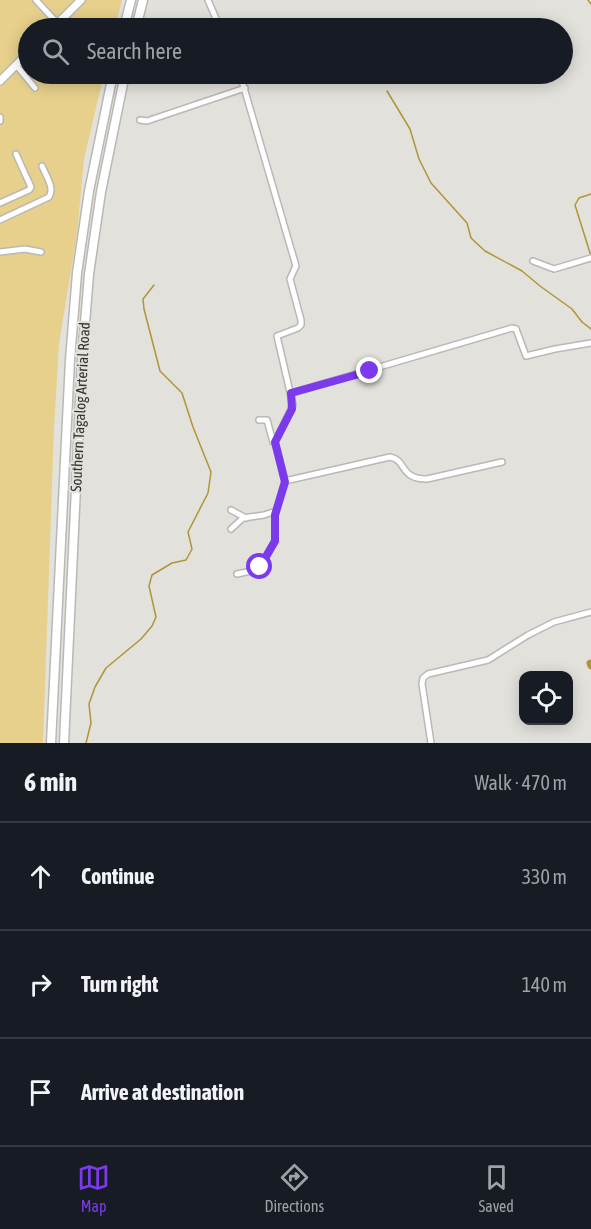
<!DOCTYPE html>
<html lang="en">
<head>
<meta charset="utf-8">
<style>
  :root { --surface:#171b24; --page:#20242c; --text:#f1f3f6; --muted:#9ea1a6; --line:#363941; --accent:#7c3aed }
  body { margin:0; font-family:"Asap Condensed",sans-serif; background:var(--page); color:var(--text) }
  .controls { position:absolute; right:18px; bottom:18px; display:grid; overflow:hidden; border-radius:12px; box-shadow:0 3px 15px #0003 }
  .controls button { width:54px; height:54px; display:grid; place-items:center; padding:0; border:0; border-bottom:2px solid var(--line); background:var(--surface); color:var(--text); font:30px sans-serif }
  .stop { position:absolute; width:18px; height:18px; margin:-14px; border:4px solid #7c3aed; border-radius:50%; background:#fff }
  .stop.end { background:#7c3aed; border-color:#fff; box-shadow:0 2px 6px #0008 }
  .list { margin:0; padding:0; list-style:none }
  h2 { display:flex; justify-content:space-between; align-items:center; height:78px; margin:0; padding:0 24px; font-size:26px }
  h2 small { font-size:20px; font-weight:400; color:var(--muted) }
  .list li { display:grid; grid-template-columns:39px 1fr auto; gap:18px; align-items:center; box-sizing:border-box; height:108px; padding:0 24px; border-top:2px solid var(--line) }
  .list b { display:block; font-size:22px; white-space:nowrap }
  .list em { font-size:20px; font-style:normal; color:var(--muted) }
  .icon { flex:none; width:33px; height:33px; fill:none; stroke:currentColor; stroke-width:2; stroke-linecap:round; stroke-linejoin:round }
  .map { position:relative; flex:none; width:591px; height:743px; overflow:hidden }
  .search { position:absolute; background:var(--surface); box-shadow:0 3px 15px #0003; left:18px; right:18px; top:18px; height:66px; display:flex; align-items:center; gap:15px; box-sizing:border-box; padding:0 21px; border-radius:33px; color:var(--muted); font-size:22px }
  .sheet { height:402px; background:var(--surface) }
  nav { display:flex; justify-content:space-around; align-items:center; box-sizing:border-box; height:84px; border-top:2px solid var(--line); background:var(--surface); font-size:16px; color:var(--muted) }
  nav a { display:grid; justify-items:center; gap:3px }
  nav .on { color:var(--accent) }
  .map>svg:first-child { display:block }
  .green { fill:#e6d08b }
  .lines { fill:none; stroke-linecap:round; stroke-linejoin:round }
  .stream { stroke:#af9538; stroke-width:1.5 }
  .river { stroke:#af9538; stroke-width:7 }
  .minor-casing { stroke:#bab8b4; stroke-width:8 }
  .major-casing { stroke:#bab8b4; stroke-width:10 }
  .highway-casing { stroke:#bab8b4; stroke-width:11 }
  .minor { stroke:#fff; stroke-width:5 }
  .major { stroke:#fff; stroke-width:7 }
  .highway { stroke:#fff; stroke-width:8 }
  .route { stroke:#7c3aed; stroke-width:8 }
  .labels { text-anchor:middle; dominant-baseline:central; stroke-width:4.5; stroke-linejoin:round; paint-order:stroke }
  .street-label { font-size:15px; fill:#333331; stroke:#e2e1dc }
</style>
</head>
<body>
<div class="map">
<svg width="591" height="743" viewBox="0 0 591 743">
  <rect width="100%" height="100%" fill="#e2e1dc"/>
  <!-- green -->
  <path class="green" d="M 0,0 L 122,0 L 115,28 L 28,28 L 28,74 L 104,74 L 84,159 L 77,234 L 59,344 L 54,427 L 43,743 L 0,743 Z"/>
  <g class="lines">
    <!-- stream -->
    <path class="stream" d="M 588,0 L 591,4
      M 387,91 L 410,129 L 419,159 L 431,183 L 467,223 L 471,238 L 485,251 L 522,271 L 540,286 L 572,309 L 582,322 L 591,329
      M 591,256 L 575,205 L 579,198 L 591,194
      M 86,743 L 91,723 L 89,704 L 95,687 L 106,668 L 141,639 L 152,626 L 156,617 L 149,586 L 152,575 L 172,563 L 186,560 L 192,549 L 188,532 L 208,493 L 211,472 L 193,427 L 182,393 L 160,371 L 144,309 L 143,299 L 154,285"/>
    <!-- river -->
    <path class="river" d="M 590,663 L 591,666"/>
    <!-- minor casing -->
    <g class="minor-casing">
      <path id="minor" d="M 36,0 L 58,24
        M 208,0 L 220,28
        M 16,65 L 35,88
        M 0,117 L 0,121
        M 140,120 L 147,121 L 245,88
        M 0,203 L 29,190 L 31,187 L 16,154
        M 0,220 L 49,197 C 55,188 46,176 42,166
        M 0,252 L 25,249 L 41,252
        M 533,261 L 554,269 L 591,258
        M 291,393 L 512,328 L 516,329 L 526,356 L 555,349 L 591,343
        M 259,420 L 267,420 L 273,442 L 275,442
        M 285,481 L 390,457 C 407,460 399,479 427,479 L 502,462
        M 231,510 L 246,518
        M 231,529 L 243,518 L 264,515 L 276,511
        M 237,574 L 256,570 L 260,567 L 275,541 L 275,515 L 285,481 L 275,442 L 293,405 L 277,336 L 298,328 L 301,325 L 301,320 L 290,279 L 296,266 L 240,74
        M 431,743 L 422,684 L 423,678 L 428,674 L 488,660 L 528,635 L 554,622 L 591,612"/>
    </g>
    <!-- major casing -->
    <g class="major-casing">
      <path id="major" d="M 53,28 L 81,0
        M 0,81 L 28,53"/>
    </g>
    <!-- highway casing -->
    <g class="highway-casing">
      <path id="highway" d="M 124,28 L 131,0
        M 136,28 L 143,0
        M 51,743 L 70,360 L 77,273 L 89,191 L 113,74
        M 64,743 L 82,360 L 89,274 L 101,192 L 125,74"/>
    </g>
    <!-- minor -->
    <use href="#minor" class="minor"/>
    <!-- major -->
    <use href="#major" class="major"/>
    <!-- highway -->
    <use href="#highway" class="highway"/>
  </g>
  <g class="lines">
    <!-- route -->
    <path class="route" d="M 260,567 L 275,541 L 275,515 L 285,482 L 275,442 L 292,409 L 291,393 L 370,371"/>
  </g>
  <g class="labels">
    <!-- street labels -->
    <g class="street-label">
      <text transform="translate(80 407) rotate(-87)">Southern Tagalog Arterial Road</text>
    </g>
  </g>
</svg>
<div class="controls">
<button><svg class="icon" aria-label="locate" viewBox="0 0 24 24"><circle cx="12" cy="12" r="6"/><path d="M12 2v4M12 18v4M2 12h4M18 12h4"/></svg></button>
</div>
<div class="stop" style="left:260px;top:567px"></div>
<div class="stop end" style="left:370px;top:371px"></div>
<div class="search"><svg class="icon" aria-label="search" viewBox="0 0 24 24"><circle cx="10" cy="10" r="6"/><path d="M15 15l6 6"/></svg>Search here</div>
</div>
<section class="sheet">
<h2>6 min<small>Walk · 470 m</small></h2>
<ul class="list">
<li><svg class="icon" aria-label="ahead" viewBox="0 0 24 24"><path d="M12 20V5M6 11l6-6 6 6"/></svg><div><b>Continue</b></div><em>330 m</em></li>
<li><svg class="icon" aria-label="right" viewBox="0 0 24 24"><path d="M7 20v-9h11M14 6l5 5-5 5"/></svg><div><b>Turn right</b></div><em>140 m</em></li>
<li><svg class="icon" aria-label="arrive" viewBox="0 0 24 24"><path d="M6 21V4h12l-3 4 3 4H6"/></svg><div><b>Arrive at destination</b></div></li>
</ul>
</section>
<nav>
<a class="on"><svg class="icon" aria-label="map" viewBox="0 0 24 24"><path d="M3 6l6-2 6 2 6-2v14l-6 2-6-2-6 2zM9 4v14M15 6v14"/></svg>Map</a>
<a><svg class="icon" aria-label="directions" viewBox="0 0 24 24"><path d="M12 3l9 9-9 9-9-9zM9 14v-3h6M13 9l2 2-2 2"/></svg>Directions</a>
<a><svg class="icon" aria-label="saved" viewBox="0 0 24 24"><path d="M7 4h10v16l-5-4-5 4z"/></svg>Saved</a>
</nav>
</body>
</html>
